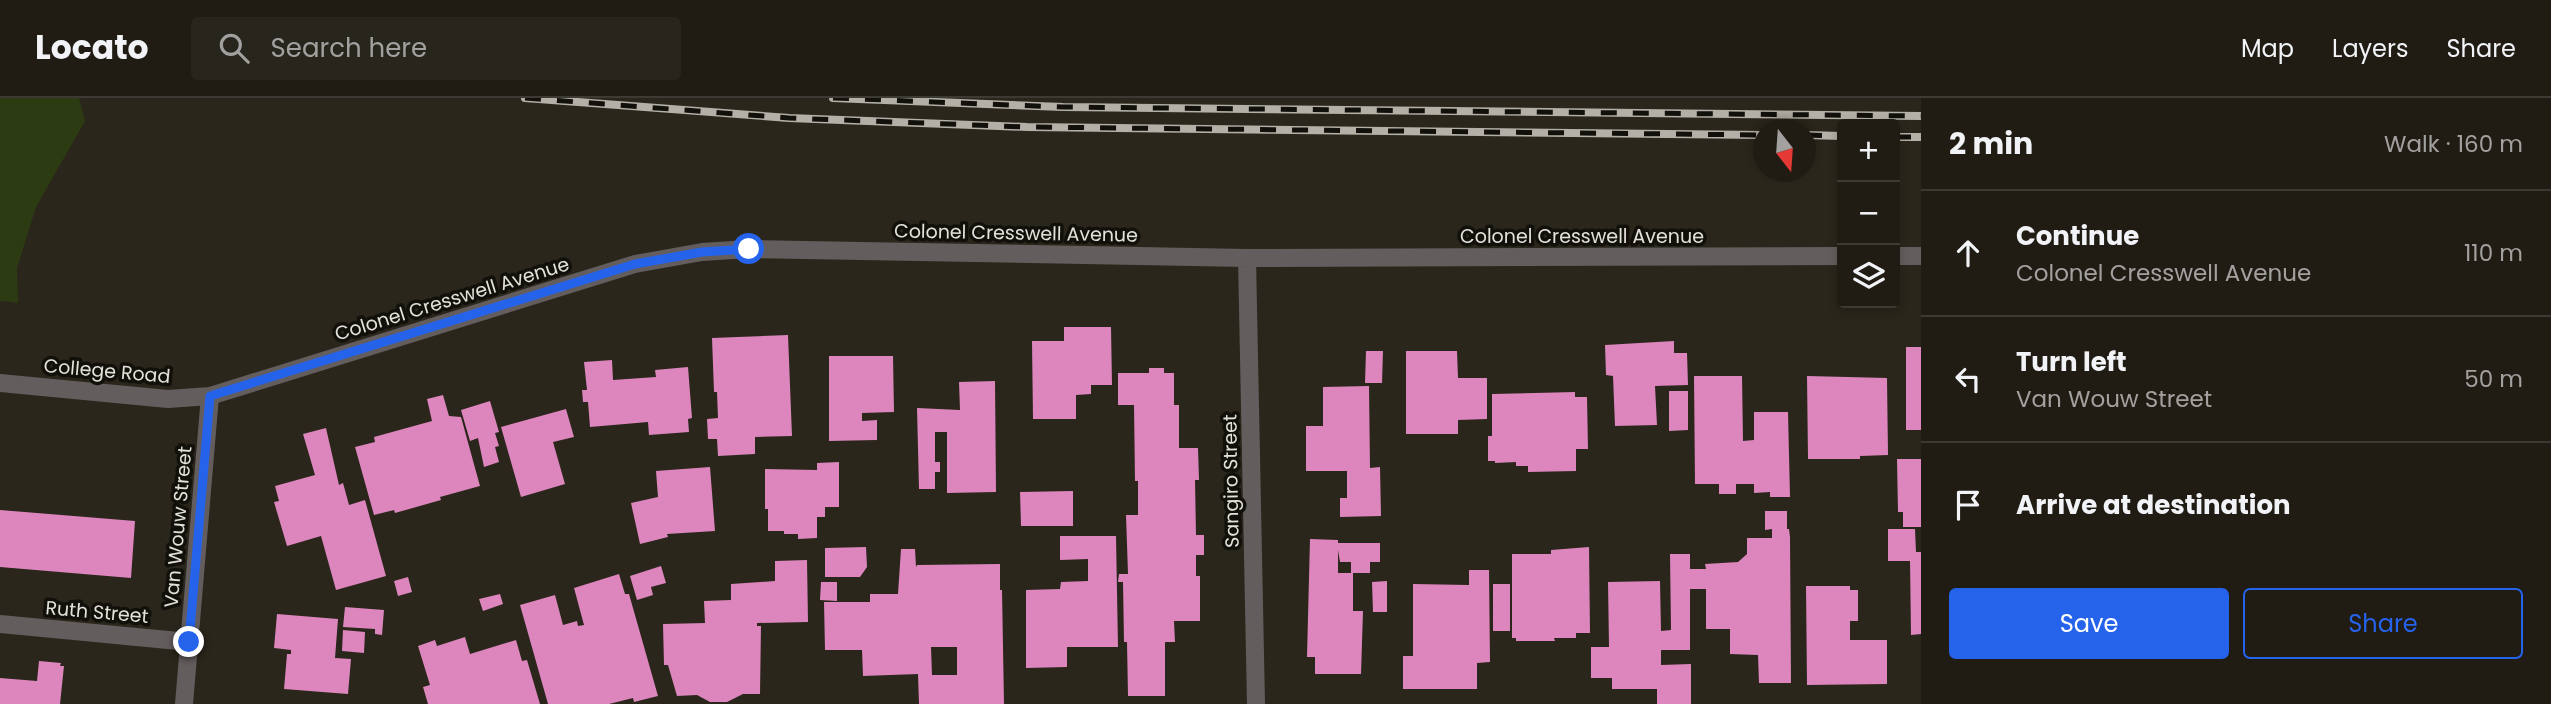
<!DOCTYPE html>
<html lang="en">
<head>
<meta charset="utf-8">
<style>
  :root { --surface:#201c14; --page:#28251d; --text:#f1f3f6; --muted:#a2a1a0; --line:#3d3a34; --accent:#2563eb }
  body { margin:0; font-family:Poppins,sans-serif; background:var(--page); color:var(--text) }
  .controls { position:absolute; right:21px; top:21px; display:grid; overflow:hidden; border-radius:7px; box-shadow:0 4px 10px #0003 }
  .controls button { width:63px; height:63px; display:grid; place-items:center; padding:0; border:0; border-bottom:2px solid var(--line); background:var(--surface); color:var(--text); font:35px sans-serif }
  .compass { position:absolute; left:1753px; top:21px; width:63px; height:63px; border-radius:50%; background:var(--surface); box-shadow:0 4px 10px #0003; rotate:163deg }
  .stop { position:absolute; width:21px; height:21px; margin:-16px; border:5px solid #2563eb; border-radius:50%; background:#fff }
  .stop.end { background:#2563eb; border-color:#fff; box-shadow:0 2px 7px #0008 }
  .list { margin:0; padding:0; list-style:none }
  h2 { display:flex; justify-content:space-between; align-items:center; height:91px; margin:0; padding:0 28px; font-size:30px }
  h2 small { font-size:23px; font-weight:400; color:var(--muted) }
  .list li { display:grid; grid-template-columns:46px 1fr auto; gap:21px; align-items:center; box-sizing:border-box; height:126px; padding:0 28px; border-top:2px solid var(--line) }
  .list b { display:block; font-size:26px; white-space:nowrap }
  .list p { margin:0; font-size:23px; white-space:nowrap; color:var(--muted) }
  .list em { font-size:23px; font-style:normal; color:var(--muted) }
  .actions { display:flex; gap:14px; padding:21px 28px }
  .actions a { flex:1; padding:16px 0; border:2px solid var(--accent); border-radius:7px; text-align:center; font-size:24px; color:var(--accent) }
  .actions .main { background:var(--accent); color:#fff }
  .icon { flex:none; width:38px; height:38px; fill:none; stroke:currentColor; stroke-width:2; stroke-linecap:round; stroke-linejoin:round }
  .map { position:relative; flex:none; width:1921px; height:606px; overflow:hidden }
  header { display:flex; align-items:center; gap:42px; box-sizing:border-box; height:98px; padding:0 35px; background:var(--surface); border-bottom:2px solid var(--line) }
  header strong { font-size:33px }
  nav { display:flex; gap:38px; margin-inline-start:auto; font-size:24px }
  .search { width:490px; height:63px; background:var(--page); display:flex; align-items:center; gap:18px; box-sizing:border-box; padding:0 24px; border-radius:7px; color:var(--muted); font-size:26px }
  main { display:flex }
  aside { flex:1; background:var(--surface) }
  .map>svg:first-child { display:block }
  .green { fill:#2c3b12 }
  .building { fill:#dc86bd; fill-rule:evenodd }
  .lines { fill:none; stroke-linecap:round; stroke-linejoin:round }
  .minor { stroke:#645d5e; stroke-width:18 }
  .rail-casing { stroke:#b4b0a8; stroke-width:8 }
  .rail { stroke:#12100b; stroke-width:5; stroke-dasharray:16; stroke-linecap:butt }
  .route { stroke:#2563eb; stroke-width:9 }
  .labels { text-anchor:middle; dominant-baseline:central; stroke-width:7; stroke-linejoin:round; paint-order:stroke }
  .street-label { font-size:19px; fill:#e4e1da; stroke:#12100b }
</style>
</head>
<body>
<header>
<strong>Locato</strong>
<div class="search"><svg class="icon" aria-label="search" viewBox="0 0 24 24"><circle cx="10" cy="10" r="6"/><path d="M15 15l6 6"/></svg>Search here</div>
<nav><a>Map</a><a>Layers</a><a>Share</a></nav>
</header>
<main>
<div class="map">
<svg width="1921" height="606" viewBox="0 0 1921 606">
  <rect width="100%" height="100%" fill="#2b261b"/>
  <!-- green -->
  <path class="green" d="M 0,0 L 79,0 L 85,23 L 36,109 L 17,170 L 18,205 L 0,203 Z"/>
  <!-- building -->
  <path class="building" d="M 1064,229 L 1111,229 L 1112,287 L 1091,287 L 1091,296 L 1076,297 L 1076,321 L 1033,321 L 1032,243 L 1064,243 Z
    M 788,237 L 792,338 L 755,339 L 755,356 L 718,358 L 717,341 L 708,341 L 707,321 L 718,320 L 717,294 L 714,294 L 712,240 Z
    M 1674,243 L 1674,255 L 1687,255 L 1688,287 L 1655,288 L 1657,327 L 1615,328 L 1613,278 L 1606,277 L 1605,247 Z
    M 1906,249 L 1921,249 L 1921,332 L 1906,332 Z
    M 1366,253 L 1383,253 L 1382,285 L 1365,285 Z
    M 1406,253 L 1457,253 L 1458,280 L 1487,280 L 1487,321 L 1458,322 L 1458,336 L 1406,336 Z
    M 829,258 L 893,258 L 894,314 L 862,315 L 862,323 L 877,322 L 877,342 L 829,343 Z
    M 612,262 L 613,282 L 656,279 L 655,272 L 688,269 L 692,320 L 688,321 L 689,334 L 649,337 L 648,324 L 590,329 L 588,304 L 583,304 L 582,292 L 587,292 L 584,264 Z
    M 1149,270 L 1164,270 L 1164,275 L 1174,275 L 1174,307 L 1179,307 L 1179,350 L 1198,350 L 1199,382 L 1195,382 L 1196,437 L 1204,437 L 1204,457 L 1196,457 L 1196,478 L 1200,478 L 1200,523 L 1174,523 L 1175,544 L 1165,544 L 1165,598 L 1128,598 L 1127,544 L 1124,544 L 1123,484 L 1118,484 L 1119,476 L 1128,476 L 1126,417 L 1138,417 L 1138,383 L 1135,383 L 1134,307 L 1118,307 L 1118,275 L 1149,275 Z
    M 1694,278 L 1742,278 L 1743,343 L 1754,342 L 1754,314 L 1788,314 L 1790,399 L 1770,399 L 1770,394 L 1754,395 L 1754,386 L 1736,386 L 1736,396 L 1719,396 L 1719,386 L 1695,386 Z
    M 1807,278 L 1887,280 L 1888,357 L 1860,358 L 1860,361 L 1808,361 Z
    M 995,283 L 996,394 L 947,395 L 947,334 L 935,334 L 935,364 L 940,364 L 940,374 L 935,374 L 935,391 L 919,391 L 917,310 L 960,312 L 959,284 Z
    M 1369,288 L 1370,370 L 1380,369 L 1381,418 L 1340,419 L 1340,400 L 1347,400 L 1347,373 L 1306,373 L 1306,328 L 1323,328 L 1323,289 Z
    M 1669,293 L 1688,293 L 1688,332 L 1669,333 Z
    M 1575,294 L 1575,299 L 1587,299 L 1588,351 L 1576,351 L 1576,373 L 1528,374 L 1528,368 L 1516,368 L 1516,364 L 1495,365 L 1495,363 L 1488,363 L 1488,338 L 1492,338 L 1492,296 Z
    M 443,297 L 449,318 L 461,319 L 480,388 L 440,399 L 441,402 L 395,415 L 394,412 L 374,417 L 355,349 L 375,344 L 374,339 L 432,323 L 427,301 Z
    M 490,303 L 499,334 L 495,335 L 499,348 L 495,349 L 499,364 L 484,369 L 478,340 L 470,343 L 461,312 Z
    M 566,311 L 574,339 L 553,344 L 565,386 L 521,399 L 501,329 Z
    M 326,330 L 339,387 L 343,385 L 349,407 L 365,402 L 386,478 L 336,492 L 321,438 L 287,448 L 274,404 L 279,403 L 275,388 L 315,377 L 303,336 Z
    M 1897,361 L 1921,361 L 1921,429 L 1903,429 L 1903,414 L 1898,414 Z
    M 839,364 L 839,409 L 825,409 L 825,419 L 817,419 L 817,440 L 798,441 L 798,436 L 784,436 L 784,433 L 768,433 L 768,411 L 765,411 L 765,371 L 817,372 L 817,365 Z
    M 710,369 L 715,433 L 667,436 L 668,439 L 640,446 L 631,405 L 658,399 L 656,373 Z
    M 1073,393 L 1073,428 L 1021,428 L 1020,394 Z
    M 0,412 L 135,423 L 131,480 L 0,469 Z
    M 1765,413 L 1787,413 L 1787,431 L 1789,431 L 1790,439 L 1791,585 L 1759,585 L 1758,557 L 1730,556 L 1730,531 L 1706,531 L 1706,491 L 1690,491 L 1690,552 L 1661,552 L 1661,567 L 1691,566 L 1691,606 L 1657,606 L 1657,591 L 1612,591 L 1612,580 L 1591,580 L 1591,549 L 1609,549 L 1608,484 L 1660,483 L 1661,533 L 1671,532 L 1670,456 L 1690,456 L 1690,471 L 1706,471 L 1705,466 L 1738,464 L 1747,456 L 1747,440 L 1772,440 L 1772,431 L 1765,432 Z
    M 1888,431 L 1915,431 L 1916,454 L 1921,454 L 1921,536 L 1911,537 L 1910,463 L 1888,463 Z
    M 1060,438 L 1116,438 L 1118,549 L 1067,549 L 1067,569 L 1026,570 L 1026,492 L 1060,491 L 1061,484 L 1088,483 L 1088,461 L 1060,462 Z
    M 1310,441 L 1338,442 L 1338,445 L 1380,445 L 1380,464 L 1370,464 L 1370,475 L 1351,475 L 1351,464 L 1340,464 L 1338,452 L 1338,475 L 1353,475 L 1353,513 L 1363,513 L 1361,576 L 1315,576 L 1315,559 L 1307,559 Z
    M 866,449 L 867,469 L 860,479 L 825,479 L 825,450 Z
    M 1589,449 L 1590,535 L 1576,535 L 1576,540 L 1554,540 L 1555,543 L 1516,543 L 1516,540 L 1512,540 L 1512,456 L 1551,456 L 1551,452 Z
    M 901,451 L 915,451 L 916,469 L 917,467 L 1000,466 L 1000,492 L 1002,492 L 1004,606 L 919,606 L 918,576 L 863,578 L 862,552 L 825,552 L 824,504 L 870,504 L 870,496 L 898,496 ZM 931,549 L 957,549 L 957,577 L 932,577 Z
    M 807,462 L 808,524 L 757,525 L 757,528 L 761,528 L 760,596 L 743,596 L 727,604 L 710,604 L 697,597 L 677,598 L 668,567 L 664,567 L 663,526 L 705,525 L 704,503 L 731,502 L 731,486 L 775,483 L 775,463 Z
    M 661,468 L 666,485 L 651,489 L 653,497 L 637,502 L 630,478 Z
    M 1469,472 L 1489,472 L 1490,564 L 1477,565 L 1477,591 L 1403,591 L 1403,558 L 1413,558 L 1413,486 L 1469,487 Z
    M 619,476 L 625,496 L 629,496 L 658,598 L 634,604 L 633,600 L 609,606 L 548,606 L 520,507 L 555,497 L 563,527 L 577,523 L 578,528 L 584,527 L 574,490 Z
    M 408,479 L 412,494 L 398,498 L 394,483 Z
    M 1387,483 L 1387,514 L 1373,514 L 1372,484 Z
    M 821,484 L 837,484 L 837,503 L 820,502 Z
    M 1493,486 L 1510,486 L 1510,533 L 1493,533 Z
    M 1806,488 L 1850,488 L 1850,492 L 1858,492 L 1858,523 L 1850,523 L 1850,542 L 1887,542 L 1887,586 L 1807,587 Z
    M 500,496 L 503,506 L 483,513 L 479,501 Z
    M 345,509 L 384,512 L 382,537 L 375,536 L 375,531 L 343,529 Z
    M 277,516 L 338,521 L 335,560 L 351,561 L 348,596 L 284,591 L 287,556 L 291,556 L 291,552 L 274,550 Z
    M 343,532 L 365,534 L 364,555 L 342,553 Z
    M 465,539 L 470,556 L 516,542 L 522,563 L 527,562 L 540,606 L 428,606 L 423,589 L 430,587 L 418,548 L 435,542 L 437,548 Z
    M 39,563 L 61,565 L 60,568 L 64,568 L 60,606 L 0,606 L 0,580 L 37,583 Z"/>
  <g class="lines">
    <!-- minor -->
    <path class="minor" d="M 1895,158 L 1921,158
      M 1247,160 L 1256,606
      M 0,285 L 168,301 L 210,298 L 635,166 L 702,154 L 749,151 L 1247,160 L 1842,158
      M 0,526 L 189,544
      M 184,606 L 210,298"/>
    <!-- rail casing -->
    <g class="rail-casing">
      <path id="rail" d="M 525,0 L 789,20 L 1027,29 L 1764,37
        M 833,0 L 1063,9 L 1921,18
        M 1806,37 L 1842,38
        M 1895,39 L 1921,39"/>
    </g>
    <!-- rail -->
    <use href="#rail" class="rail"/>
  </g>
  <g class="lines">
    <!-- route -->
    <path class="route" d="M 189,544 L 210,298 L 635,166 L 702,154 L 749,151"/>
  </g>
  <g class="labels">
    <!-- street labels -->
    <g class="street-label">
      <text transform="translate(1016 135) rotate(1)">Colonel Cresswell Avenue</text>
      <text x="1582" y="138">Colonel Cresswell Avenue</text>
      <text transform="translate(452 201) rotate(-17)">Colonel Cresswell Avenue</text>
      <text transform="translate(107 273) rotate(5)">College Road</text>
      <text transform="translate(1231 383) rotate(-91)">Sangiro Street</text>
      <text transform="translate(178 429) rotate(-85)">Van Wouw Street</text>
      <text transform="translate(97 514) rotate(5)">Ruth Street</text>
    </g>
  </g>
</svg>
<div class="controls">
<button>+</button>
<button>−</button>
<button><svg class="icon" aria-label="layers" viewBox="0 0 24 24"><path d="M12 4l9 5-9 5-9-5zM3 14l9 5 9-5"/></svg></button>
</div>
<svg class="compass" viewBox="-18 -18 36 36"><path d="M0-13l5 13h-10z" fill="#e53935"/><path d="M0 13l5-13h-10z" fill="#a2a1a0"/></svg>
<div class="stop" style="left:749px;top:151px"></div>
<div class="stop end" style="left:189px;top:544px"></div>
</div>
<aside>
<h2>2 min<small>Walk · 160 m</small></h2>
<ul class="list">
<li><svg class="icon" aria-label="ahead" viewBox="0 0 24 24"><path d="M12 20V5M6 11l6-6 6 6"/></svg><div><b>Continue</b><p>Colonel Cresswell Avenue</p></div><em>110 m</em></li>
<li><svg class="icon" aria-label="left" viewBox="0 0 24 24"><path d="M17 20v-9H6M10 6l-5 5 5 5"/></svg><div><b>Turn left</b><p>Van Wouw Street</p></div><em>50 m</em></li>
<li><svg class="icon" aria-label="arrive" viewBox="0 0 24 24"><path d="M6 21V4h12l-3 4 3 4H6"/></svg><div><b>Arrive at destination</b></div></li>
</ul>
<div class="actions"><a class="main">Save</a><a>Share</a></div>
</aside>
</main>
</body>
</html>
